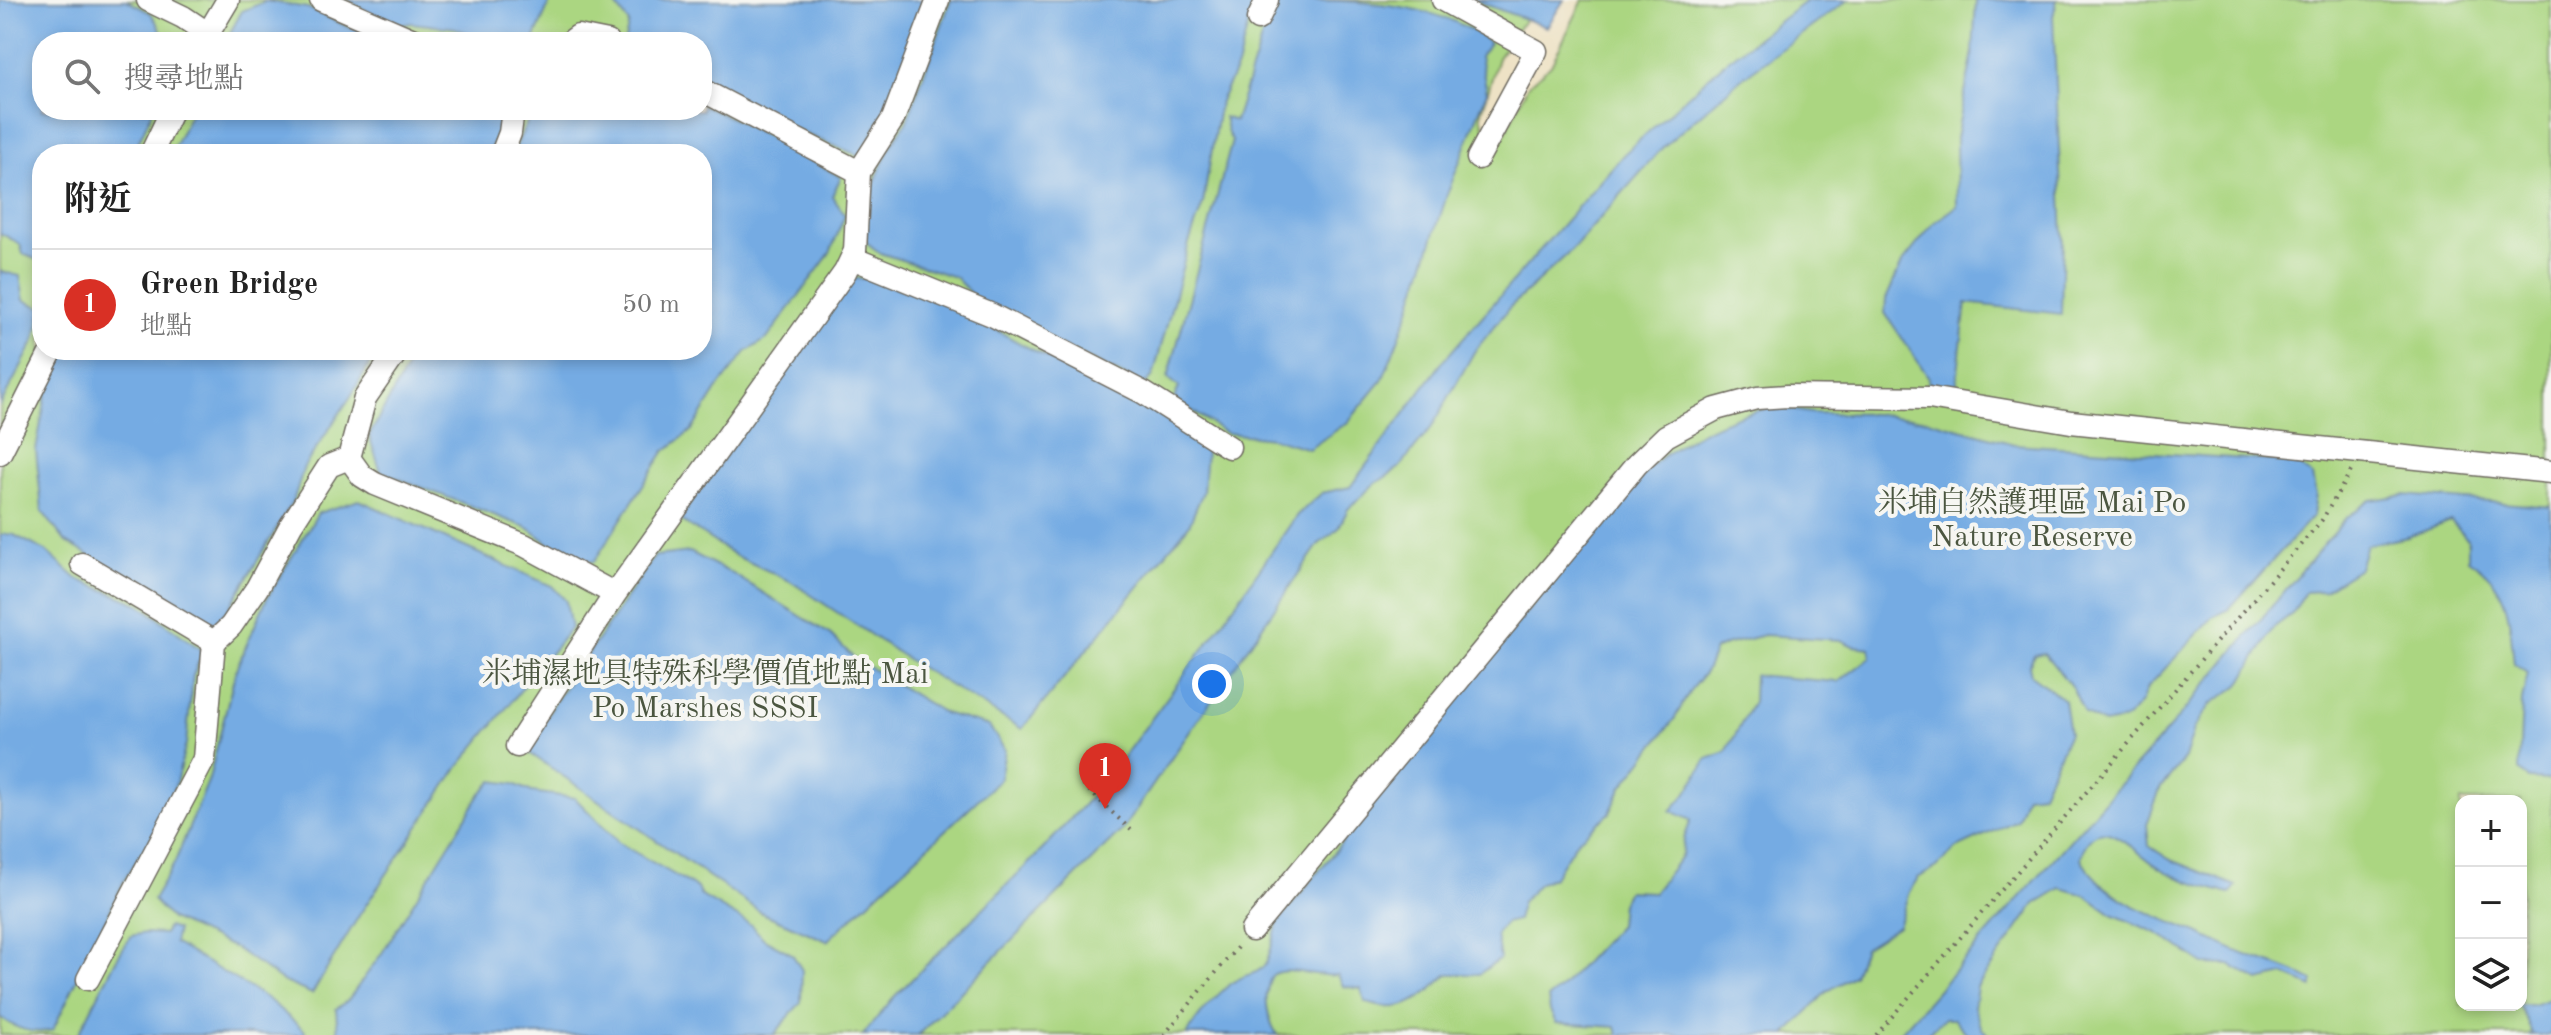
<!DOCTYPE html>
<html lang="zh-TW">
<head>
<meta charset="utf-8">
<style>
  :root { --surface:#fff; --page:#f2f2f2; --text:#222; --muted:#767676; --line:#e0e0e0; --accent:#d93025 }
  body { margin:0; font-family:"Old Standard TT","Noto Serif TC",serif; background:var(--page); color:var(--text) }
  .controls { position:absolute; right:24px; bottom:24px; display:grid; overflow:hidden; border-radius:16px; box-shadow:0 4px 12px #0003 }
  .controls button { width:72px; height:72px; display:grid; place-items:center; padding:0; border:0; border-bottom:2px solid var(--line); background:var(--surface); color:var(--text); font:40px sans-serif }
  .you { position:absolute; left:1212px; top:684px; width:28px; height:28px; margin:-20px; border:6px solid #fff; border-radius:50%; background:#1a73e8; box-shadow:0 0 0 12px #1a73e833 }
  .badge { display:grid; place-items:center; width:52px; height:52px; border-radius:50%; background:var(--accent); color:#fff; font-size:26px; font-weight:700 }
  .pin { position:absolute; translate:-50% -66px; filter:drop-shadow(0 2px 4px #0008) }
  .pin::after { content:''; position:absolute; top:42px; width:28px; height:24px; background:inherit; clip-path:polygon(0 0,100% 0,50% 100%) }
  .list { margin:0; padding:0; list-style:none }
  h2 { display:flex; justify-content:space-between; align-items:center; height:104px; margin:0; padding:0 32px; font-size:34px }
  h2 small { font-size:26px; font-weight:400; color:var(--muted) }
  .list li { display:grid; grid-template-columns:52px 1fr auto; gap:24px; align-items:center; box-sizing:border-box; height:112px; padding:0 32px; border-top:2px solid var(--line) }
  .list b { display:block; font-size:30px; white-space:nowrap }
  .list p { margin:0; font-size:26px; white-space:nowrap; color:var(--muted) }
  .list em { font-size:26px; font-style:normal; color:var(--muted) }
  .icon { flex:none; width:44px; height:44px; fill:none; stroke:currentColor; stroke-width:2; stroke-linecap:round; stroke-linejoin:round }
  .map { position:relative; flex:none; width:2551px; height:1035px; overflow:hidden }
  .search { position:absolute; background:var(--surface); box-shadow:0 4px 12px #0003; left:32px; top:32px; width:680px; height:88px; display:flex; align-items:center; gap:20px; box-sizing:border-box; padding:0 28px; border-radius:32px; color:var(--muted); font-size:30px }
  .panel { position:absolute; background:var(--surface); box-shadow:0 4px 12px #0003; left:32px; top:144px; width:680px; height:216px; border-radius:32px }
  .map>svg:first-child { display:block }
  .green { fill:#abd681; stroke:#6b8056; stroke-width:2; fill-rule:evenodd }
  .water { fill:#75abe3; stroke:#506b87; stroke-width:2 }
  .lines { fill:none; stroke-linecap:round; stroke-linejoin:round }
  .minor-casing { stroke:#6f6b61; stroke-width:25 }
  .path { stroke:#6f6b61; stroke-width:4; stroke-dasharray:2 6; stroke-linecap:butt }
  .minor { stroke:#fff; stroke-width:22 }
  .labels { text-anchor:middle; dominant-baseline:central; stroke-width:8; stroke-linejoin:round; paint-order:stroke }
  .park-label { font-size:30px; fill:#4b5640; stroke:#f6f6f2 }
</style>
</head>
<body>
<div class="map">
<svg width="2551" height="1035" viewBox="0 0 2551 1035">
  <rect width="100%" height="100%" fill="#f6f6f2"/>
  <filter id="ink" filterUnits="userSpaceOnUse"><feTurbulence type="fractalNoise" baseFrequency=".0125" numOctaves="2"/><feDisplacementMap in="SourceGraphic" scale="16" xChannelSelector="R" yChannelSelector="G"/><feConvolveMatrix kernelMatrix="1 2 1 2 8 2 1 2 1" color-interpolation-filters="sRGB"/></filter>
  <filter id="wash" filterUnits="userSpaceOnUse"><feTurbulence type="fractalNoise" baseFrequency=".006" numOctaves="4" result="noise"/><feDisplacementMap in="SourceGraphic" scale="32" xChannelSelector="R" yChannelSelector="G"/><feGaussianBlur stdDeviation="1.8" result="paint"/><feColorMatrix in="noise" values="0 0 0 0 0 0 0 0 0 0 0 0 0 0 0 0 0 1.4 0 .05"/><feComposite in="paint" operator="in"/></filter>
  <g filter="url(#wash)">
    <rect width="100%" height="100%" fill="#eee2c5"/>
    <!-- green -->
    <path class="green" d="M 0,0 L 1542,0 L 1533,8 L 1498,58 L 1481,115 L 1493,159 L 1528,85 L 1551,65 L 1583,0 L 2551,0 L 2551,1035 L 0,1035 ZM 42,42 L 702,42 L 702,110 L 42,110 ZM 42,154 L 702,154 L 702,350 L 42,350 ZM 2461,801 L 2521,801 L 2521,1005 L 2461,1005 Z"/>
    <!-- water -->
    <path class="water" d="M 0,0 L 126,0 L 151,13 L 168,42 L 42,42 L 42,110 L 153,110 L 133,154 L 42,154 L 42,262 L 23,254 L 20,244 L 0,233 Z
      M 347,0 L 551,0 L 533,42 L 490,42 L 455,28 L 411,23 L 395,26 Z
      M 612,0 L 925,0 C 918,15 915,32 910,48 C 898,85 880,123 860,156 L 765,118 L 702,79 L 702,42 L 630,42 L 625,39 L 629,23 Z
      M 951,0 L 1255,0 L 1237,67 L 1220,101 L 1203,204 L 1189,243 L 1153,376 L 1145,385 L 988,312 L 955,277 L 880,253 L 866,242 C 861,206 884,151 906,123 Z
      M 1281,0 C 1349,0 1439,0 1490,43 L 1480,56 L 1487,92 L 1448,192 L 1409,312 L 1382,381 L 1348,422 L 1309,449 L 1272,438 L 1226,433 L 1174,399 L 1179,387 L 1168,378 L 1232,141 L 1228,134 L 1224,117 L 1235,121 L 1268,17 Z
      M 1473,0 L 1564,0 L 1547,27 Z
      M 1807,0 L 1848,0 L 1742,78 L 1663,147 L 1572,250 L 1509,308 L 1474,352 L 1432,427 L 1399,468 L 1372,486 L 1348,509 L 1338,529 L 1319,544 L 1122,830 L 918,1035 L 863,1035 L 893,998 L 1046,846 L 1107,779 L 1220,626 L 1297,515 L 1322,493 L 1350,487 L 1444,360 L 1624,154 L 1723,64 Z
      M 1976,0 L 2057,0 L 2053,16 L 2063,238 L 2061,314 L 1966,303 L 1955,397 L 1927,394 L 1929,378 L 1885,313 L 1886,299 L 1902,263 L 1934,223 L 1957,206 L 1956,138 L 1973,52 Z
      M 266,1 L 308,8 L 344,25 L 383,36 L 387,42 L 225,42 L 242,11 Z
      M 702,105 C 750,125 795,152 841,177 L 832,196 L 845,215 L 830,253 L 767,339 L 746,352 L 719,387 L 692,430 L 664,452 L 594,562 L 568,557 L 528,528 L 381,472 L 369,436 L 416,350 L 702,350 L 702,154 L 512,154 L 533,110 L 702,110 Z
      M 192,110 L 501,110 L 503,120 L 489,154 L 171,154 Z
      M 0,271 L 20,276 L 24,300 L 42,308 L 35,340 L 0,406 Z
      M 868,278 L 949,303 L 1025,346 L 1164,416 L 1206,451 L 1203,492 L 1189,525 L 1022,729 L 913,663 L 790,581 L 736,556 L 679,519 L 852,279 Z
      M 66,350 L 378,350 L 351,396 L 304,467 L 294,499 L 227,612 L 207,629 L 195,614 L 154,594 L 65,541 L 42,511 L 36,450 L 48,384 Z
      M 1775,407 L 1812,413 L 1875,414 L 1928,420 L 2014,444 L 2294,462 L 2312,476 L 2316,495 L 2313,516 L 2228,610 L 2213,617 L 2147,688 L 2141,703 L 2125,720 L 2104,724 L 2084,713 L 2072,687 L 2044,653 L 2034,655 L 2029,665 L 2031,675 L 2064,700 L 2069,733 L 2042,793 L 2026,795 L 2017,820 L 1957,848 L 1937,867 L 1918,878 L 1909,892 L 1898,926 L 1864,948 L 1854,975 L 1825,993 L 1786,1035 L 1618,1035 L 1616,1027 L 1556,1023 L 1550,1011 L 1548,998 L 1560,989 L 1619,925 L 1621,903 L 1628,891 L 1654,892 L 1682,855 L 1684,839 L 1691,820 L 1671,811 L 1686,794 L 1707,759 L 1726,752 L 1753,702 L 1754,675 L 1838,682 L 1871,657 L 1870,648 L 1853,646 L 1841,640 L 1764,635 L 1725,645 L 1715,650 L 1706,671 L 1691,689 L 1675,718 L 1622,787 L 1610,813 L 1576,842 L 1554,877 L 1538,884 L 1522,902 L 1517,920 L 1505,923 L 1496,934 L 1500,959 L 1479,974 L 1448,974 C 1423,998 1403,1017 1365,1002 L 1361,989 L 1343,986 L 1338,975 C 1320,978 1287,966 1274,974 C 1269,977 1268,987 1267,992 C 1265,1006 1270,1023 1277,1035 L 1187,1035 C 1196,1017 1221,989 1238,979 C 1248,973 1259,975 1265,964 C 1272,952 1274,935 1278,922 L 1622,493 C 1636,480 1649,465 1665,455 C 1696,432 1737,413 1775,407 Z
      M 2405,495 L 2551,507 L 2551,780 L 2529,779 L 2519,770 L 2522,700 L 2528,673 L 2514,664 C 2509,617 2511,587 2468,559 L 2468,540 L 2451,521 L 2408,537 L 2366,545 L 2359,568 L 2323,591 L 2305,592 L 2293,613 L 2273,628 L 2240,685 L 2211,704 L 2194,729 L 2185,758 L 2161,787 L 2147,824 L 2149,846 L 2169,859 L 2236,886 L 2230,894 C 2206,887 2181,881 2160,868 C 2136,855 2095,801 2081,858 C 2103,899 2152,914 2193,931 C 2212,939 2230,950 2249,956 C 2272,964 2292,969 2313,981 L 2313,987 L 2284,975 L 2259,981 L 2230,965 L 2204,964 L 2157,933 L 2112,914 L 2085,895 L 2061,888 L 2035,904 L 1977,987 L 1974,1007 L 1982,1029 L 1990,1035 L 1968,1035 L 1954,1019 L 1944,1019 L 1925,1035 L 1898,1035 L 2172,725 L 2346,518 L 2371,500 Z
      M 359,500 L 552,586 L 566,601 L 571,628 L 457,769 L 360,914 L 312,994 L 284,982 L 235,948 L 171,919 L 153,900 L 175,862 L 209,779 L 236,669 L 266,600 L 318,513 Z
      M 12,534 L 46,551 L 77,579 L 139,604 L 203,651 L 193,676 L 186,744 L 176,783 L 159,826 L 125,879 L 53,1030 C 34,1035 15,1029 0,1017 L 0,535 Z
      M 690,552 L 733,574 L 831,635 L 854,658 L 944,713 L 989,726 L 1005,750 L 1000,779 L 827,941 L 762,913 L 528,752 L 555,702 L 655,556 Z
      M 493,781 L 514,784 L 532,792 L 575,798 L 619,843 L 697,888 L 700,895 L 751,925 L 764,939 L 792,954 L 802,970 L 801,1002 L 774,1035 L 338,1035 L 336,1009 L 348,1000 L 382,953 L 481,793 Z
      M 168,927 L 177,930 L 174,943 L 268,999 L 305,1031 L 304,1035 L 78,1035 L 116,960 L 131,936 L 145,933 L 164,934 Z
      M 2551,994 L 2551,1035 L 2530,1035 L 2532,1033 L 2519,1005 L 2533,1005 L 2549,999 Z"/>
  </g>
  <g filter="url(#ink)">
    <g class="lines">
      <!-- minor casing -->
      <g class="minor-casing">
        <path id="minor" d="M 148,0 L 183,17 L 207,33
          M 321,0 L 418,42
          M 1443,0 L 1536,51 L 1478,158
          M 1258,19 L 1267,0
          M 203,42 L 228,0
          M 570,42 L 578,36 L 608,42
          M 702,90 L 859,172
          M 151,154 L 172,110
          M 502,154 L 510,133 L 513,110
          M 852,258 L 992,315 L 1144,393 L 1229,447
          M 398,350 L 365,398 L 349,458 L 362,476 L 375,484 L 524,545 L 615,594
          M 0,453 L 52,350
          M 82,564 L 214,642 L 231,626 L 257,588 L 291,525 L 329,466 L 349,458
          M 517,746 L 615,594 L 845,272 L 855,251 L 859,172 L 893,119 L 938,0
          M 1252,930 L 1637,464 L 1666,436 L 1716,409 L 1757,398 L 1787,396 L 1929,398 L 2071,422 L 2551,472
          M 88,979 L 204,759 L 214,642"/>
      </g>
      <!-- path -->
      <path class="path" d="M 1083,785 L 1131,830
        M 1164,1035 L 1239,945
        M 1876,1035 L 2322,520 L 2351,471"/>
      <!-- minor -->
      <use href="#minor" class="minor"/>
    </g>
  </g>
  <g class="labels">
    <!-- park labels -->
    <g class="park-label">
      <text x="2032" y="504">米埔自然護理區 Mai Po<tspan x="2032" dy="34">Nature Reserve</tspan></text>
      <text x="705" y="675">米埔濕地具特殊科學價值地點 Mai<tspan x="705" dy="34">Po Marshes SSSI</tspan></text>
    </g>
  </g>
</svg>
<div class="controls">
<button>+</button>
<button>−</button>
<button><svg class="icon" aria-label="layers" viewBox="0 0 24 24"><path d="M12 4l9 5-9 5-9-5zM3 14l9 5 9-5"/></svg></button>
</div>
<div class="you"></div>
<div class="pin badge" style="left:1105px;top:809px">1</div>
<div class="search"><svg class="icon" aria-label="search" viewBox="0 0 24 24"><circle cx="10" cy="10" r="6"/><path d="M15 15l6 6"/></svg>搜尋地點</div>
<section class="panel">
<h2>附近<small></small></h2>
<ul class="list">
<li><span class="badge">1</span><div><b>Green Bridge</b><p>地點</p></div><em>50 m</em></li>
</ul>
</section>
</div>
</body>
</html>
